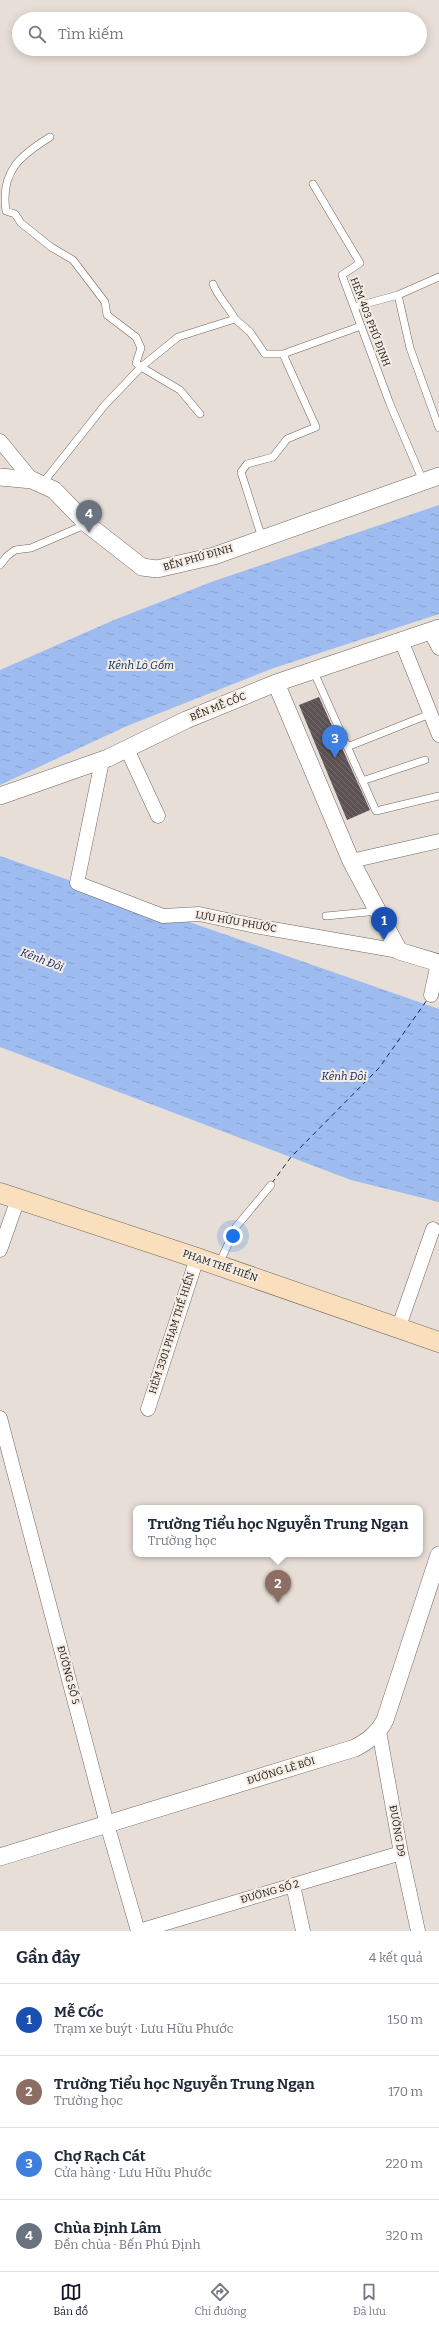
<!DOCTYPE html>
<html lang="vi">
<head>
<meta charset="utf-8">
<style>
  :root { --surface:#fff; --page:#f2f2f3; --text:#1f2937; --muted:#747a83; --line:#e0e1e3; --accent:#111827 }
  body { margin:0; font-family:Bitter,serif; background:var(--page); color:var(--text) }
  .you { position:absolute; left:233px; top:1236px; width:14px; height:14px; margin:-10px; border:3px solid #fff; border-radius:50%; background:#1a73e8; box-shadow:0 0 0 6px #1a73e833 }
  .badge { display:grid; place-items:center; width:26px; height:26px; border-radius:50%; background:var(--accent); color:#fff; font-size:13px; font-weight:700 }
  .pin { position:absolute; translate:-50% -33px; filter:drop-shadow(0 1px 2px #0008) }
  .pin::after { content:''; position:absolute; top:21px; width:14px; height:12px; background:inherit; clip-path:polygon(0 0,100% 0,50% 100%) }
  .popup { position:absolute; left:133px; top:1505px; width:290px; height:52px; box-sizing:border-box; display:grid; place-content:center; border-radius:8px; background:var(--surface); filter:drop-shadow(0 1px 3px #0005); font-size:13px; white-space:nowrap; color:var(--muted) }
  .popup b { font-size:15px; color:var(--text) }
  .popup::after { content:''; position:absolute; left:50%; top:100%; margin-left:-8px; border:8px solid transparent; border-top-color:var(--surface) }
  .list { margin:0; padding:0; list-style:none }
  h2 { display:flex; justify-content:space-between; align-items:center; height:52px; margin:0; padding:0 16px; font-size:17px }
  h2 small { font-size:13px; font-weight:400; color:var(--muted) }
  .list li { display:grid; grid-template-columns:26px 1fr auto; gap:12px; align-items:center; box-sizing:border-box; height:72px; padding:0 16px; border-top:1px solid var(--line) }
  .list b { display:block; font-size:15px; white-space:nowrap }
  .list p { margin:0; font-size:13px; white-space:nowrap; color:var(--muted) }
  .list em { font-size:13px; font-style:normal; color:var(--muted) }
  .icon { flex:none; width:22px; height:22px; fill:none; stroke:currentColor; stroke-width:2; stroke-linecap:round; stroke-linejoin:round }
  .map { position:relative; flex:none; width:439px; height:1931px; overflow:hidden }
  .search { position:absolute; background:var(--surface); box-shadow:0 2px 10px #0003; left:12px; right:12px; top:12px; height:44px; display:flex; align-items:center; gap:10px; box-sizing:border-box; padding:0 14px; border-radius:22px; color:var(--muted); font-size:15px }
  .sheet { height:340px; background:var(--surface) }
  nav { display:flex; justify-content:space-around; align-items:center; box-sizing:border-box; height:56px; border-top:1px solid var(--line); background:var(--surface); font-size:11px; color:var(--muted) }
  nav a { display:grid; justify-items:center; gap:2px }
  nav .on { color:var(--accent) }
  .map>svg:first-child { display:block }
  .water { fill:url(#water-ripples) }
  .lines { fill:none; stroke-linecap:round; stroke-linejoin:round }
  .ferry { stroke:#092762; stroke-width:1; stroke-dasharray:5 4; stroke-linecap:butt }
  .building { fill:url(#building-back-hatch) }
  .service-casing { stroke:#6e6660; stroke-width:8 }
  .minor-casing { stroke:#6e6660; stroke-width:15 }
  .tertiary-casing { stroke:#6e6660; stroke-width:18 }
  .secondary-casing { stroke:#6e6660; stroke-width:21 }
  .service { stroke:#fff; stroke-width:7 }
  .minor { stroke:#fff; stroke-width:14 }
  .tertiary { stroke:#fff; stroke-width:17 }
  .secondary { stroke:#fadfbc; stroke-width:20 }
  .labels { text-anchor:middle; dominant-baseline:central; stroke-width:4; stroke-linejoin:round; paint-order:stroke }
  .street-label { font-size:10px; fill:#171411; stroke:#f5ece4 }
  .water-label { font-size:11px; font-style:italic; fill:#092762; stroke:#f5ece4 }
</style>
</head>
<body>
<div class="map">
<svg width="439" height="1931" viewBox="0 0 439 1931">
  <defs>
    <pattern id="water-ripples" width="26" height="14" patternUnits="userSpaceOnUse"><rect width="26" height="14" fill="#9fbcf0"/><path d="M2 4q2-2 4 0t4 0M15 11q2-2 4 0t4 0" fill="none" stroke="#88a1cd"/></pattern>
    <pattern id="building-back-hatch" width="6" height="6" patternUnits="userSpaceOnUse"><rect width="6" height="6" fill="#5d5355"/><path d="M-1 5l2 2M0 0l6 6M5-1l2 2" fill="none" stroke="#746c6e"/></pattern>
  </defs>
  <rect width="100%" height="100%" fill="#e7dfd7"/>
  <!-- water -->
  <path class="water" d="M 439,505 L 439,614 L 271,669 L 127,726 L 0,785 L 0,670 L 114,620 L 214,581 Z
    M 0,856 L 439,1009 L 439,1202 L 351,1180 L 0,1047 Z"/>
  <g class="lines">
    <!-- ferry -->
    <path class="ferry" d="M 272,1183 L 291,1157 L 379,1068 L 427,1000"/>
  </g>
  <!-- building -->
  <path class="building" d="M 319,697 L 370,810 L 347,820 L 299,705 Z"/>
  <g class="lines">
    <!-- service casing -->
    <g class="service-casing">
      <path id="service" d="M 50,137 C 21,155 0,171 6,211 L 15,214 L 21,223 L 51,247 L 73,260 L 105,302 L 107,315 L 136,337 L 141,348 L 136,363 L 141,367 L 180,390 L 200,414
        M 313,184 L 360,263 L 342,275 L 390,404 L 423,481
        M 439,277 L 398,295 L 410,348 L 439,428
        M 213,284 C 218,297 228,306 235,319
        M 354,307 L 398,295
        M 42,484 L 104,406 L 141,367 L 178,337 L 235,319 L 250,332 L 265,354 L 283,354 L 361,326
        M 262,538 L 241,472 L 247,464 L 273,457 L 287,439 L 316,427 L 283,354
        M 0,565 L 7,556 L 15,550 L 31,548 L 87,524
        M 313,670 L 376,811 L 439,796
        M 347,747 L 430,714
        M 362,781 L 425,760
        M 326,916 L 378,911
        M 219,1264 L 236,1227 L 271,1185"/>
    </g>
    <!-- minor casing -->
    <g class="minor-casing">
      <path id="minor" d="M 0,441 L 32,480
        M 430,631 L 439,648
        M 401,640 L 439,735
        M 127,749 L 158,816
        M 102,761 L 77,883 L 163,916 L 199,914 L 255,926 L 399,951
        M 351,861 L 439,841
        M 431,995 L 438,963
        M 0,1250 L 18,1199
        M 398,1329 L 433,1229
        M 148,1409 L 197,1258
        M 0,1418 L 107,1824 L 138,1931
        M 379,1731 L 401,1853 L 418,1931
        M 293,1885 L 303,1931
        M 139,1931 L 401,1853"/>
    </g>
    <!-- tertiary casing -->
    <g class="tertiary-casing">
      <path id="tertiary" d="M 0,477 L 32,480 L 54,490 L 87,524 L 142,567 L 157,569 L 214,556 L 439,476
        M 276,683 L 351,861 L 399,951 L 439,963
        M 0,796 L 108,758 L 186,720 L 276,683 L 439,628
        M 0,1857 L 355,1748 C 368,1741 378,1734 385,1720 L 439,1555"/>
    </g>
    <!-- secondary casing -->
    <g class="secondary-casing">
      <path id="secondary" d="M 0,1193 L 197,1258 L 439,1342"/>
    </g>
    <!-- service -->
    <use href="#service" class="service"/>
    <!-- minor -->
    <use href="#minor" class="minor"/>
    <!-- tertiary -->
    <use href="#tertiary" class="tertiary"/>
    <!-- secondary -->
    <use href="#secondary" class="secondary"/>
  </g>
  <g class="labels">
    <!-- street labels -->
    <g class="street-label">
      <text transform="translate(370 322) rotate(69)">HẺM 403 PHÚ ĐỊNH</text>
      <text transform="translate(198 558) rotate(-16)">BẾN PHÚ ĐỊNH</text>
      <text transform="translate(218 707) rotate(-22)">BẾN MỄ CỐC</text>
      <text transform="translate(236 922) rotate(10)">LƯU HỮU PHƯỚC</text>
      <text transform="translate(220 1266) rotate(19)">PHẠM THẾ HIỂN</text>
      <text transform="translate(172 1333) rotate(-72)">HẺM 3301 PHẠM THẾ HIỂN</text>
      <text transform="translate(68 1675) rotate(75)">ĐƯỜNG SỐ 5</text>
      <text transform="translate(281 1771) rotate(-17)">ĐƯỜNG LÊ BÔI</text>
      <text transform="translate(397 1831) rotate(80)">ĐƯỜNG D9</text>
      <text transform="translate(270 1892) rotate(-16)">ĐƯỜNG SỐ 2</text>
    </g>
    <!-- water labels -->
    <g class="water-label">
      <text x="141" y="665">Kênh Lò Gốm</text>
      <text transform="translate(42 960) rotate(21)">Kênh Đôi</text>
      <text x="344" y="1076">Kênh Đôi</text>
    </g>
  </g>
</svg>
<div class="you"></div>
<div class="pin badge" style="left:384px;top:940px;background:#1a4fb4">1</div>
<div class="pin badge" style="left:278px;top:1603px;background:#8d6e63">2</div>
<div class="popup"><b>Trường Tiểu học Nguyễn Trung Ngạn</b>Trường học</div>
<div class="pin badge" style="left:335px;top:758px;background:#3f7fe0">3</div>
<div class="pin badge" style="left:89px;top:533px;background:#6b7280">4</div>
<div class="search"><svg class="icon" aria-label="search" viewBox="0 0 24 24"><circle cx="10" cy="10" r="6"/><path d="M15 15l6 6"/></svg>Tìm kiếm</div>
</div>
<section class="sheet">
<h2>Gần đây<small>4 kết quả</small></h2>
<ul class="list">
<li><span class="badge" style="background:#1a4fb4">1</span><div><b>Mễ Cốc</b><p>Trạm xe buýt · Lưu Hữu Phước</p></div><em>150 m</em></li>
<li><span class="badge" style="background:#8d6e63">2</span><div><b>Trường Tiểu học Nguyễn Trung Ngạn</b><p>Trường học</p></div><em>170 m</em></li>
<li><span class="badge" style="background:#3f7fe0">3</span><div><b>Chợ Rạch Cát</b><p>Cửa hàng · Lưu Hữu Phước</p></div><em>220 m</em></li>
<li><span class="badge" style="background:#6b7280">4</span><div><b>Chùa Định Lâm</b><p>Đền chùa · Bến Phú Định</p></div><em>320 m</em></li>
</ul>
</section>
<nav>
<a class="on"><svg class="icon" aria-label="map" viewBox="0 0 24 24"><path d="M3 6l6-2 6 2 6-2v14l-6 2-6-2-6 2zM9 4v14M15 6v14"/></svg>Bản đồ</a>
<a><svg class="icon" aria-label="directions" viewBox="0 0 24 24"><path d="M12 3l9 9-9 9-9-9zM9 14v-3h6M13 9l2 2-2 2"/></svg>Chỉ đường</a>
<a><svg class="icon" aria-label="saved" viewBox="0 0 24 24"><path d="M7 4h10v16l-5-4-5 4z"/></svg>Đã lưu</a>
</nav>
</body>
</html>
